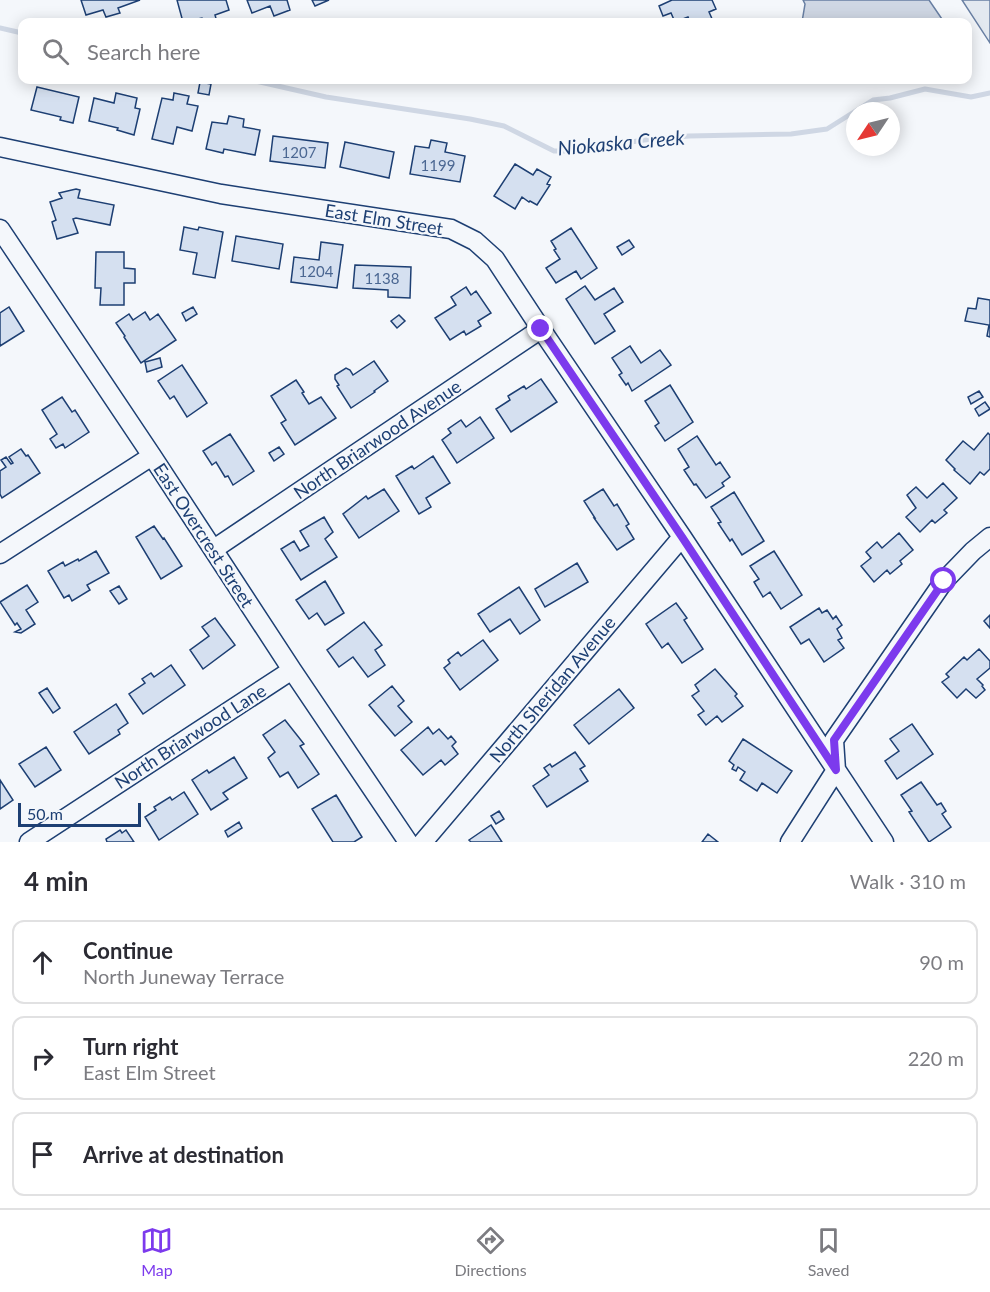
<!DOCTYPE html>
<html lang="en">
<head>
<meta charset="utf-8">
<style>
  :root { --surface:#fff; --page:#f2f2f3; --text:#2b2b33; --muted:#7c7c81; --line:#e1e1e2; --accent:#7c3aed }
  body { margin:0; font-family:Lato,sans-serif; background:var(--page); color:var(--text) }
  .compass { position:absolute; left:846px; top:102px; width:54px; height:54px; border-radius:50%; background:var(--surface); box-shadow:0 3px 15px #0003; rotate:235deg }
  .scale { position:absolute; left:18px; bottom:15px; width:123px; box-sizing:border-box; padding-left:6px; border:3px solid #1d3f73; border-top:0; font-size:16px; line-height:21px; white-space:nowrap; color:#1d3f73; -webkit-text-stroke:4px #f4f7fb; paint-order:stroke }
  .stop { position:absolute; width:18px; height:18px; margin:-14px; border:4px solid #7c3aed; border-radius:50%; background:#fff }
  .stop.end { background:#7c3aed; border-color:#fff; box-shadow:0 2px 6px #0008 }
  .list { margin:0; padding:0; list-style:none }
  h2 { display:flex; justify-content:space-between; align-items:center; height:78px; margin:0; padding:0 24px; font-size:26px }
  h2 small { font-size:20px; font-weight:400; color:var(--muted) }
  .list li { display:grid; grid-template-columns:39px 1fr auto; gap:18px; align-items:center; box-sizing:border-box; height:84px; margin:0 12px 12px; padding:0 12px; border:2px solid var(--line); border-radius:12px }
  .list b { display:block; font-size:22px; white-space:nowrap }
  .list p { margin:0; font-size:20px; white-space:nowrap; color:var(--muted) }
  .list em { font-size:20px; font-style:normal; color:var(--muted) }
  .icon { flex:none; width:33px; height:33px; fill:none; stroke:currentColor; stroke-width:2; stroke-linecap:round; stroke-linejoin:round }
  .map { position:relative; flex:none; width:990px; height:842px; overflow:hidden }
  .search { position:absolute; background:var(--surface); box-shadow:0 3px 15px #0003; left:18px; right:18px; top:18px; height:66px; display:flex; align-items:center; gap:15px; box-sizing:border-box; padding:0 21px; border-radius:12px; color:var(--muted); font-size:22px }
  .sheet { height:366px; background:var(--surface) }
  nav { display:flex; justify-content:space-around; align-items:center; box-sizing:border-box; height:84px; border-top:2px solid var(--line); background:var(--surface); font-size:16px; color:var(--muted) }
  nav a { display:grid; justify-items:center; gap:3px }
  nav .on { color:var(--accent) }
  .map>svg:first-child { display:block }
  .green { fill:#e3e9f0; stroke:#687fa3; stroke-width:1.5 }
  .water { fill:#cfd7e4; stroke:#687fa3; stroke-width:1.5 }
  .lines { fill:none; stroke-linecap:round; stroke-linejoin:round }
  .stream { stroke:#cfd7e4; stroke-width:5 }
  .building { fill:#d5e0f0; stroke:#1d3f73; stroke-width:1.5 }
  .minor-casing { stroke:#1d3f73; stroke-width:21 }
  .minor { stroke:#f4f7fb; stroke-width:18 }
  .route { stroke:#7c3aed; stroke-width:8 }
  .labels { text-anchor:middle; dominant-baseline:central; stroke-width:4.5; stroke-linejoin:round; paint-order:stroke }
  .number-label { font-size:15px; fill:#4b6792 }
  .street-label { font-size:18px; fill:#1d3f73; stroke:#f4f7fb }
  .water-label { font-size:20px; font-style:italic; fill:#1d3f73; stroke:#f4f7fb }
</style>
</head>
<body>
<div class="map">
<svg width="990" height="842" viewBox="0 0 990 842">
  <rect width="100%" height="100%" fill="#f4f7fb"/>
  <!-- green -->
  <path class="green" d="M 962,0 L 990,0 L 990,43 Z"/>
  <!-- water -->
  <path class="water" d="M 803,0 L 929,0 L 944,22 L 802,22 L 805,4 Z"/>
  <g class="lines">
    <!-- stream -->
    <path class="stream" d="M 0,28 L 22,33
      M 251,80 L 326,97 L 470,119 L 504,126 L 554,151 L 573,151 L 644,140 L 689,136 L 791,134 L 827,129 L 873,100 L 890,98 L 925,89 L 971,97 L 990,93"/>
  </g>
  <!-- building -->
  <path class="building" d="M 81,0 L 140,0 L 118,8 L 120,13 L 106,17 L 103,10 L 86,15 Z
    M 177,0 L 226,0 L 229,10 L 215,15 L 217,22 L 204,22 L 202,18 L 183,22 Z
    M 247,0 L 287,0 L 290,10 L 274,16 L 270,6 L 252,13 Z
    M 312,0 L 329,0 L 315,6 Z
    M 672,0 L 712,0 L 716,9 L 709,12 L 713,21 L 710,22 L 690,22 L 688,17 L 675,22 L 671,13 L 663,16 L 659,6 Z
    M 200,82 L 211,84 L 209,95 L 198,93 Z
    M 37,87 L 79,97 L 73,123 L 60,120 L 61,117 L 31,110 Z
    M 116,93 L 137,98 L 135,108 L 140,109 L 134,135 L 117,130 L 118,128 L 89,121 L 94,98 L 114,103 Z
    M 174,93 L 189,96 L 187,104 L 198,106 L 192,131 L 177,127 L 173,144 L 152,139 L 162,98 L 173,100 Z
    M 229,116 L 244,119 L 243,127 L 260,130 L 255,155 L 224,149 L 223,153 L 206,149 L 212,122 L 227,124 Z
    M 273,136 L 328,143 L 325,168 L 270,161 Z
    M 431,140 L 447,143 L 445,152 L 465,156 L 460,182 L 410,174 L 415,146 L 429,148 Z
    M 345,142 L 394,152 L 389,178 L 340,167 Z
    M 515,164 L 533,175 L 537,169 L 551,177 L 547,184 L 550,185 L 537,205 L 530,201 L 529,202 L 522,197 L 515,209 L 494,196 Z
    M 76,189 L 80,190 L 78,198 L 114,205 L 110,225 L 76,218 L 73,219 L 78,233 L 57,239 L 52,222 L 56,220 L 50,202 L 62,198 L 59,193 Z
    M 184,227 L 198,230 L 199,227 L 223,232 L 215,278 L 193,274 L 197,253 L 180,250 Z
    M 571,228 L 597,268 L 581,279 L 576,271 L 556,283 L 546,268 L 560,259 L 554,250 L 556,249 L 551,241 Z
    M 236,236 L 283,244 L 279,269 L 232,261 Z
    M 629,240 L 634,247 L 622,255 L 617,247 Z
    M 321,242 L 343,245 L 337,288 L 291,282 L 294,257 L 319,260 Z
    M 96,252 L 124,252 L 124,268 L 135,269 L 135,283 L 124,283 L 124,305 L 100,305 L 101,288 L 95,288 Z
    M 355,265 L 411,267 L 410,298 L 388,297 L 388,290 L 353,288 Z
    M 585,286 L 595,300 L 614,288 L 623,302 L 604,314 L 615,331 L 595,344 L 566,299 Z
    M 466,287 L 471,295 L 476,291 L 491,313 L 478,321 L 481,326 L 466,335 L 464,331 L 450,340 L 435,318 L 456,305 L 451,297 Z
    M 978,298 L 990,300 L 990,337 L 987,336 L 989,325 L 965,321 L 968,308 L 976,309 Z
    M 9,307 L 24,331 L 0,346 L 0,313 Z
    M 193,307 L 197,314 L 186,321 L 182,313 Z
    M 145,312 L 150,320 L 158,314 L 176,340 L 141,363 L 124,337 L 125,336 L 116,323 L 129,314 L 133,320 Z
    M 399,315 L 405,321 L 397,328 L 391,321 Z
    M 630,346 L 641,363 L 660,350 L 671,365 L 632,391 L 628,383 L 626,385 L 619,375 L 622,373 L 612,358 Z
    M 160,358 L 162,367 L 147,372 L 145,362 Z
    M 374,361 L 388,381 L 374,391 L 375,392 L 351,408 L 337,386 L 339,385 L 335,379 L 335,375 L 346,368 L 350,370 L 353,375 Z
    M 182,365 L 207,403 L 187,417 L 174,396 L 170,399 L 158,381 Z
    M 541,379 L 557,402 L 511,432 L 496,409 L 510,400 L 508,396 L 524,386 L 526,389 Z
    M 296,380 L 304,392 L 302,393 L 309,404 L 321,397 L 336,418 L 295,445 L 281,423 L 286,420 L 271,396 Z
    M 670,385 L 693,422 L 665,441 L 655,426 L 659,423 L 645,401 Z
    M 979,391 L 983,397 L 971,404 L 968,397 Z
    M 62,397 L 72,412 L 75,410 L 89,432 L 65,448 L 63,444 L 56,448 L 50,439 L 57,434 L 42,410 Z
    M 985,402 L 990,409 L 979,416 L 975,409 Z
    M 480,417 L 494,438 L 457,463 L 442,440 L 451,433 L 448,429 L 461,420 L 466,427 Z
    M 988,433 L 990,435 L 990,469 L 984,475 L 980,472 L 970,484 L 954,470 L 955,469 L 946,460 L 963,441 L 974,450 Z
    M 230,434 L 254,471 L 233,485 L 228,476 L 225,477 L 216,462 L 212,465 L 203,451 Z
    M 697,436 L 716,465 L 720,462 L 730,477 L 722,483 L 724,486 L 706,498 L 696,484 L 694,485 L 684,470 L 689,467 L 678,449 Z
    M 279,447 L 284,454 L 274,461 L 269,453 Z
    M 21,449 L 26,456 L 28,455 L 40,473 L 2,498 L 0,494 L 0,471 L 6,467 L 1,460 L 6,457 L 11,464 L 13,463 L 9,457 Z
    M 433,456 L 450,483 L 426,498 L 431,507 L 419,514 L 396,476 L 412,466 L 414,469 Z
    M 943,483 L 957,498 L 944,510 L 947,513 L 935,523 L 932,520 L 920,532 L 906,517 L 916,508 L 907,495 L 916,487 L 927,498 Z
    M 384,489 L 399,511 L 359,538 L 343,514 L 366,496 L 368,499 Z
    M 603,489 L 614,506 L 617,504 L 629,524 L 626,526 L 634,539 L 617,550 L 594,518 L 595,518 L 584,501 Z
    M 734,492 L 764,541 L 742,555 L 732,539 L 730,541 L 718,523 L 721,522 L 711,507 Z
    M 324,517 L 333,532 L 325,539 L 337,557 L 301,580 L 281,549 L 294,541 L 300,551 L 309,546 L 300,531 Z
    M 154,526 L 163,539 L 164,538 L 182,566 L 161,579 L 136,537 Z
    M 899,533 L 913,550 L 900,561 L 902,564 L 890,574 L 887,570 L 874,582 L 861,566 L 871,558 L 866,552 L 877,542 L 882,548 Z
    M 96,551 L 109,573 L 87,585 L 90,590 L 72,601 L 69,595 L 64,598 L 48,571 L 63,562 L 65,566 L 78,559 L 79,561 Z
    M 774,551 L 802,595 L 781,609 L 770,592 L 763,597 L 754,582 L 759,579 L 750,566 Z
    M 577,563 L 588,582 L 545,607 L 535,589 Z
    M 325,581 L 344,613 L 325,625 L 317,613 L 309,619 L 296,600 Z
    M 27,585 L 38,602 L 26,610 L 35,624 L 21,633 L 15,632 L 21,629 L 17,623 L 15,625 L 0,602 Z
    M 119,586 L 127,599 L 119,604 L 110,591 Z
    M 519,587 L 540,620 L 520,634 L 510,619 L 490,632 L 478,614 Z
    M 676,603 L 687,618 L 684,620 L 703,649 L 682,663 L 668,643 L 662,648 L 646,624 Z
    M 819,608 L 822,613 L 827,610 L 833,619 L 836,616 L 842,625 L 837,629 L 842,638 L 838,640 L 844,648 L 824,662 L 809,639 L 801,644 L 790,627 Z
    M 990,615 L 990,628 L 984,621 Z
    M 215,618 L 235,645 L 203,669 L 190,650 L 209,636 L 202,627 Z
    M 364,622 L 382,645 L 375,650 L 385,665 L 368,677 L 353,657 L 339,667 L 327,650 Z
    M 483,640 L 498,660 L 460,690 L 444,668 L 450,663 L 448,660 L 458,652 L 461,656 Z
    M 979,649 L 990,661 L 990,668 L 977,679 L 983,685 L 982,686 L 985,690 L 976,698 L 966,689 L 957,698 L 942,682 L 949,677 L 946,674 L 964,657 L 967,660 Z
    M 171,665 L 185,685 L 143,714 L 129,694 L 145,683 L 142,679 L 151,673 L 154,677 Z
    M 715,669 L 737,694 L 735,696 L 743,706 L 722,722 L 717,716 L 706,725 L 698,715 L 704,711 L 692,696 L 699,691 L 695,685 Z
    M 392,686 L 404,701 L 398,706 L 412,722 L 395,736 L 369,705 Z
    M 47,688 L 60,708 L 53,713 L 39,693 Z
    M 619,689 L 634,708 L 589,744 L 574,725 Z
    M 116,704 L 128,723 L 118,730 L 120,734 L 89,754 L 74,732 Z
    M 285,720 L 304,744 L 300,746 L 319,774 L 298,788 L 288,772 L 280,777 L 268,758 L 275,752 L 263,735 Z
    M 912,724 L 933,754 L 897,779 L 885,761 L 899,751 L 890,739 Z
    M 428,727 L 433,734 L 439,729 L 448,739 L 451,736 L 456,742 L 452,746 L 458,754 L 445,765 L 441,760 L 423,775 L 401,750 Z
    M 743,739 L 792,771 L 777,793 L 762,783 L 757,791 L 740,780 L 745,772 L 738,767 L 736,771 L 732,769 L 734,765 L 729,761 Z
    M 46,747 L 61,770 L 35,787 L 19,764 Z
    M 575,752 L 585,766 L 580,769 L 588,781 L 547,807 L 533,786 L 549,775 L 544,768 L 550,764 L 552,767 Z
    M 234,757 L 247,778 L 223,793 L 228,799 L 211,810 L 192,780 L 207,770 L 209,773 Z
    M 0,780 L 13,800 L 0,809 Z
    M 921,782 L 937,805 L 941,803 L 946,811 L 942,814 L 951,827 L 929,842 L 909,812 L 912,811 L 901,795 Z
    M 184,792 L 198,814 L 159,840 L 145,817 L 156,810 L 154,807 L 170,797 L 172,800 Z
    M 336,795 L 362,837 L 354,842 L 333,842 L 312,809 Z
    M 499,811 L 504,819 L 496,824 L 491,816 Z
    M 239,822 L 242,828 L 228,837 L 225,831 Z
    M 491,825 L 502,842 L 471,842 L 469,840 Z
    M 120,830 L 122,833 L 126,830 L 134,842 L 107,842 L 106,839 Z
    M 708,834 L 718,842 L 702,842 Z"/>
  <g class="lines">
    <!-- minor casing -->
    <g class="minor-casing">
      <path id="minor" d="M 0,147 L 221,194 L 451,229 L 475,241 L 495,259 L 541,329 L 682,537 L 884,842
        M 0,229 L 152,456 L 292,670 L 408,842
        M 214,549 L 541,329
        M 0,554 L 152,456
        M 29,842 L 292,670
        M 423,842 L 682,537
        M 790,842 L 836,770 L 834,740 L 944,581 L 973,551 L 990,537"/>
    </g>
    <!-- minor -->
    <use href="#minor" class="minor"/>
  </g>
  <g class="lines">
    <!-- route -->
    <path class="route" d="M 541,329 L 682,537 L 836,770 L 834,740 L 944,581"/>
  </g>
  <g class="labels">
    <!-- number labels -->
    <g class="number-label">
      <text x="299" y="152">1207</text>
      <text x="438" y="165">1199</text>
      <text x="316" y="271">1204</text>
      <text x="382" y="278">1138</text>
    </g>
    <!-- street labels -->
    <g class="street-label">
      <text transform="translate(384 219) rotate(9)">East Elm Street</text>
      <text transform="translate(377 439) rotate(-34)">North Briarwood Avenue</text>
      <text transform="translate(204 535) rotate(57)">East Overcrest Street</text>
      <text transform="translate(552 689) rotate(-50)">North Sheridan Avenue</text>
      <text transform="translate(190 736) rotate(-33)">North Briarwood Lane</text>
    </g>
    <!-- water labels -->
    <g class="water-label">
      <text transform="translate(621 142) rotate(-5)">Niokaska Creek</text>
    </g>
  </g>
</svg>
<svg class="compass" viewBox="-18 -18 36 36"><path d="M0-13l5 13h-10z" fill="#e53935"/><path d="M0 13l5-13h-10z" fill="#7c7c81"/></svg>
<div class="scale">50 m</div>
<div class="stop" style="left:944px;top:581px"></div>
<div class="stop end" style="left:541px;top:329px"></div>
<div class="search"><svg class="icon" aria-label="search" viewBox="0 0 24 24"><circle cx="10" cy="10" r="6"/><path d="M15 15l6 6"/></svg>Search here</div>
</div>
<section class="sheet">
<h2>4 min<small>Walk · 310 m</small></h2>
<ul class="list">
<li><svg class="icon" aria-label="ahead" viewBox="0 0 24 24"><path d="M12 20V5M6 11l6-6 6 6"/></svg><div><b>Continue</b><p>North Juneway Terrace</p></div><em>90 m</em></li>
<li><svg class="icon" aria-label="right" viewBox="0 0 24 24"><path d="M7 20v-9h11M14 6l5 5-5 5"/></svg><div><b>Turn right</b><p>East Elm Street</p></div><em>220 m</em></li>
<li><svg class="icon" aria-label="arrive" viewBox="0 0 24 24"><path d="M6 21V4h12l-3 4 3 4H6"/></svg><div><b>Arrive at destination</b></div></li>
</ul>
</section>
<nav>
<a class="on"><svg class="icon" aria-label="map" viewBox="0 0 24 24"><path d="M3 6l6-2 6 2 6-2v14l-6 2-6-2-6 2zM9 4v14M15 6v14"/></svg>Map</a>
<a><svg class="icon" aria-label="directions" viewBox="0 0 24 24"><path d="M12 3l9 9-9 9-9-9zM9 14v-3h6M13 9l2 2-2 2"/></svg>Directions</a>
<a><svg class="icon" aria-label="saved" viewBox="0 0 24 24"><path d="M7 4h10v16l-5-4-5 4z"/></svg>Saved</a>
</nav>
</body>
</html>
